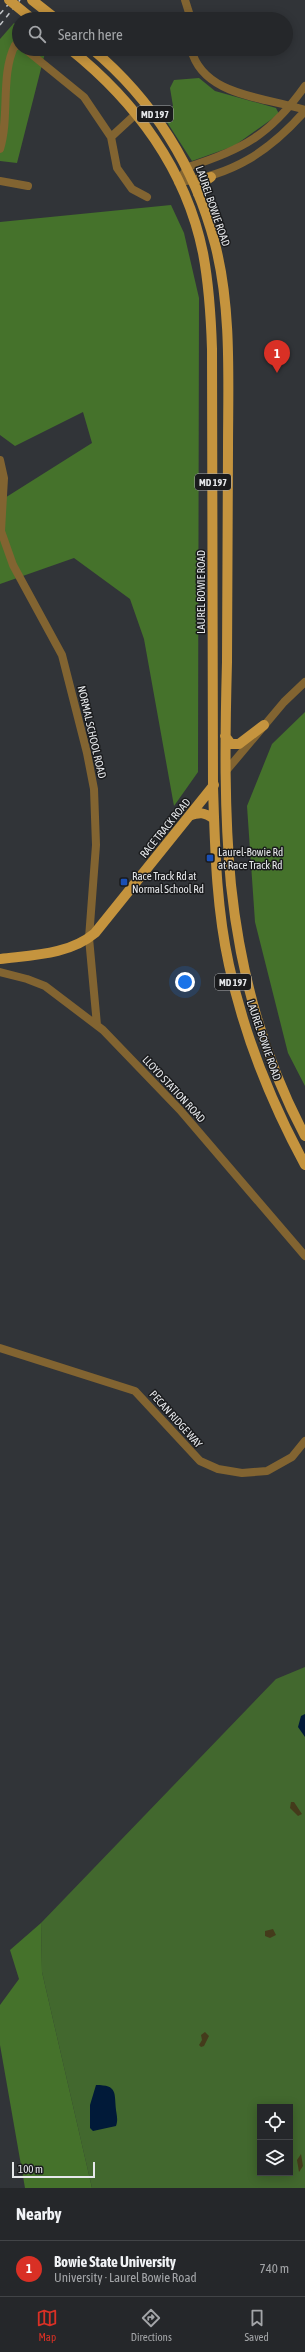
<!DOCTYPE html>
<html lang="en">
<head>
<meta charset="utf-8">
<style>
  :root { --surface:#25272a; --page:#2d2f32; --text:#f1f3f6; --muted:#a3a5a8; --line:#424447; --accent:#d93025 }
  body { margin:0; font-family:"Asap Condensed",sans-serif; background:var(--page); color:var(--text) }
  .controls { position:absolute; right:12px; bottom:12px; display:grid; overflow:hidden; border-radius:0px; box-shadow:0 2px 10px #0003 }
  .controls button { width:36px; height:36px; display:grid; place-items:center; padding:0; border:0; border-bottom:1px solid var(--line); background:var(--surface); color:var(--text); font:20px sans-serif }
  .scale { position:absolute; left:12px; bottom:10px; width:83px; box-sizing:border-box; padding-left:4px; border:2px solid #e6e8eb; border-top:0; font-size:11px; line-height:14px; white-space:nowrap; color:#e6e8eb; -webkit-text-stroke:3px #1a1b1d; paint-order:stroke }
  .you { position:absolute; left:185px; top:982px; width:14px; height:14px; margin:-10px; border:3px solid #fff; border-radius:50%; background:#1a73e8; box-shadow:0 0 0 6px #1a73e833 }
  .badge { display:grid; place-items:center; width:26px; height:26px; border-radius:50%; background:var(--accent); color:#fff; font-size:13px; font-weight:700 }
  .pin { position:absolute; translate:-50% -33px; filter:drop-shadow(0 1px 2px #0008) }
  .pin::after { content:''; position:absolute; top:21px; width:14px; height:12px; background:inherit; clip-path:polygon(0 0,100% 0,50% 100%) }
  .list { margin:0; padding:0; list-style:none }
  h2 { display:flex; justify-content:space-between; align-items:center; height:52px; margin:0; padding:0 16px; font-size:17px }
  h2 small { font-size:13px; font-weight:400; color:var(--muted) }
  .list li { display:grid; grid-template-columns:26px 1fr auto; gap:12px; align-items:center; box-sizing:border-box; height:56px; padding:0 16px; border-top:1px solid var(--line) }
  .list b { display:block; font-size:15px; white-space:nowrap }
  .list p { margin:0; font-size:13px; white-space:nowrap; color:var(--muted) }
  .list em { font-size:13px; font-style:normal; color:var(--muted) }
  .icon { flex:none; width:22px; height:22px; fill:none; stroke:currentColor; stroke-width:2; stroke-linecap:round; stroke-linejoin:round }
  .map { position:relative; flex:none; width:305px; height:2188px; overflow:hidden }
  .search { position:absolute; background:var(--surface); box-shadow:0 2px 10px #0003; left:12px; right:12px; top:12px; height:44px; display:flex; align-items:center; gap:10px; box-sizing:border-box; padding:0 14px; border-radius:22px; color:var(--muted); font-size:15px }
  .sheet { height:108px; background:var(--surface) }
  nav { display:flex; justify-content:space-around; align-items:center; box-sizing:border-box; height:56px; border-top:1px solid var(--line); background:var(--surface); font-size:11px; color:var(--muted) }
  nav a { display:grid; justify-items:center; gap:2px }
  nav .on { color:var(--accent) }
  .map>svg:first-child { display:block }
  .green { fill:#42682e; fill-rule:evenodd }
  .forest { fill:#45722b }
  .sand { fill:#443b1b }
  .water { fill:#011a39 }
  .lines { fill:none; stroke-linecap:round; stroke-linejoin:round }
  .minor { stroke:#826431; stroke-width:8 }
  .major { stroke:#c5943e; stroke-width:10 }
  .rail { stroke:#c2c5c8; stroke-width:1.5; stroke-dasharray:5 5; stroke-linecap:butt }
  .major-bridge { stroke:#c5943e; stroke-width:10 }
  .transit-dot { fill:#1a4fb4; stroke:#1a1b1d; stroke-width:1.5 }
  .labels { text-anchor:middle; dominant-baseline:central; stroke-width:3; stroke-linejoin:round; paint-order:stroke }
  .shield { fill:#1a1b1d; stroke:#a9aaad; stroke-width:1 }
  .shield-label { font-size:10px; font-weight:bold; fill:#e6e8eb }
  .street-label { font-size:11px; fill:#e6e8eb; stroke:#1a1b1d }
  .poi-label { font-size:11px; fill:#e6e8eb; stroke:#1a1b1d; text-anchor:start }
</style>
</head>
<body>
<div class="map">
<svg width="305" height="2188" viewBox="0 0 305 2188">
  <rect width="100%" height="100%" fill="#313438"/>
  <!-- green -->
  <path class="green" d="M 305,1667 L 305,2188 L 92,2188 L 42,1972 L 41,1923 L 276,1679 ZM 260,2107 L 290,2107 L 290,2173 L 260,2173 Z"/>
  <!-- forest -->
  <path class="forest" d="M 14,23 L 19,28 L 19,49 L 42,49 L 45,53 L 17,163 L 0,161 L 0,39 Z
    M 199,78 L 215,91 L 276,108 L 279,114 L 234,146 L 192,161 L 165,119 L 173,106 L 170,88 L 174,80 Z
    M 171,205 L 184,233 L 199,298 L 198,772 L 174,806 L 144,639 L 130,599 L 74,558 L 0,584 L 0,501 L 92,443 L 83,412 L 15,446 L 0,435 L 0,222 Z
    M 305,712 L 305,1086 L 288,1053 L 255,922 L 247,806 L 272,744 Z
    M 41,1923 L 42,1972 L 92,2188 L 25,2188 L 0,2045 L 0,2005 L 19,1979 L 10,1950 Z"/>
  <!-- sand -->
  <path class="sand" d="M 291,1802 L 294,1802 L 302,1814 L 298,1816 L 290,1808 Z
    M 273,1929 L 276,1935 L 270,1938 L 265,1936 L 265,1931 Z
    M 205,2032 L 209,2036 L 204,2046 L 201,2047 L 199,2045 L 202,2040 L 201,2035 Z
    M 301,2154 L 303,2166 L 299,2172 L 297,2160 Z"/>
  <!-- water -->
  <path class="water" d="M 305,1714 L 305,1737 L 298,1727 L 301,1716 Z
    M 96,2085 C 118,2085 114,2093 116,2110 C 117,2117 118,2120 116,2126 L 93,2131 L 90,2128 L 90,2105 Z"/>
  <g class="lines">
    <!-- minor -->
    <path class="minor" d="M 185,0 L 191,19
      M 25,49 L 84,97 L 111,137 L 117,168 L 132,189 L 147,197
      M 191,49 C 203,97 266,97 305,110
      M 111,137 L 137,113
      M 0,149 C 10,117 0,75 15,45 L 19,46
      M 0,181 L 28,186
      M 178,182 L 188,167 C 243,150 271,134 305,86
      M 178,182 C 232,176 270,151 305,111
      M 0,460 L 4,478 L 1,531 L 13,565 L 62,655 L 87,753 L 94,789 L 96,845 L 89,938 L 97,1025
      M 226,771 L 284,702 L 305,682
      M 0,972 L 27,979 L 45,986 L 103,1030 L 180,1110 L 305,1256
      M 0,1348 L 135,1391 L 200,1461 L 218,1469 L 242,1473 L 267,1471 L 292,1457 L 305,1441"/>
    <!-- major -->
    <path class="major" d="M 32,0 L 56,19
      M 70,49 C 135,101 186,169 203,253 C 209,285 211,317 212,349 L 213,787 C 215,846 216,906 229,965 C 244,1035 271,1102 305,1165
      M 92,49 C 153,100 195,167 215,244 C 232,309 228,383 228,450 C 228,520 228,591 227,662 C 225,736 224,811 231,885 C 240,971 264,1059 305,1136
      M 198,194 L 201,184 L 211,177
      M 225,736 L 231,744 L 239,744 L 264,725
      M 189,816 C 200,812 204,812 214,819
      M 0,959 C 32,955 69,955 95,933 L 214,785"/>
    <!-- rail -->
    <path class="rail" d="M 0,14 L 12,0
      M 0,25 L 20,0"/>
    <!-- major-bridge -->
    <path class="major-bridge" d="M 9,0 L 31,18"/>
  </g>
  <!-- markers -->
  <g class="transit-dot">
    <rect x="206" y="854" width="8" height="8" rx="2"/>
    <rect x="120" y="878" width="8" height="8" rx="2"/>
  </g>
  <g class="labels">
    <!-- shield labels -->
    <g class="shield">
      <rect x="137" y="106" width="36" height="16" rx="3"/>
      <rect x="195" y="474" width="36" height="16" rx="3"/>
      <rect x="215" y="974" width="36" height="16" rx="3"/>
    </g>
    <g class="shield-label">
      <text x="155" y="114">MD 197</text>
      <text x="213" y="482">MD 197</text>
      <text x="233" y="982">MD 197</text>
    </g>
    <!-- street labels -->
    <g class="street-label">
      <text transform="translate(213 206) rotate(71)">LAUREL BOWIE ROAD</text>
      <text transform="translate(201 592) rotate(-90)">LAUREL BOWIE ROAD</text>
      <text transform="translate(92 732) rotate(77)">NORMAL SCHOOL ROAD</text>
      <text transform="translate(165 828) rotate(-51)">RACE TRACK ROAD</text>
      <text transform="translate(264 1040) rotate(71)">LAUREL BOWIE ROAD</text>
      <text transform="translate(174 1089) rotate(47)">LLOYD STATION ROAD</text>
      <text transform="translate(176 1419) rotate(48)">PECAN RIDGE WAY</text>
    </g>
    <!-- poi labels -->
    <g class="poi-label">
      <text x="218" y="852">Laurel-Bowie Rd<tspan x="218" dy="13">at Race Track Rd</tspan></text>
      <text x="132" y="876">Race Track Rd at<tspan x="132" dy="13">Normal School Rd</tspan></text>
    </g>
  </g>
</svg>
<div class="controls">
<button><svg class="icon" aria-label="locate" viewBox="0 0 24 24"><circle cx="12" cy="12" r="6"/><path d="M12 2v4M12 18v4M2 12h4M18 12h4"/></svg></button>
<button><svg class="icon" aria-label="layers" viewBox="0 0 24 24"><path d="M12 4l9 5-9 5-9-5zM3 14l9 5 9-5"/></svg></button>
</div>
<div class="scale">100 m</div>
<div class="you"></div>
<div class="pin badge" style="left:277px;top:373px">1</div>
<div class="search"><svg class="icon" aria-label="search" viewBox="0 0 24 24"><circle cx="10" cy="10" r="6"/><path d="M15 15l6 6"/></svg>Search here</div>
</div>
<section class="sheet">
<h2>Nearby<small></small></h2>
<ul class="list">
<li><span class="badge">1</span><div><b>Bowie State University</b><p>University · Laurel Bowie Road</p></div><em>740 m</em></li>
</ul>
</section>
<nav>
<a class="on"><svg class="icon" aria-label="map" viewBox="0 0 24 24"><path d="M3 6l6-2 6 2 6-2v14l-6 2-6-2-6 2zM9 4v14M15 6v14"/></svg>Map</a>
<a><svg class="icon" aria-label="directions" viewBox="0 0 24 24"><path d="M12 3l9 9-9 9-9-9zM9 14v-3h6M13 9l2 2-2 2"/></svg>Directions</a>
<a><svg class="icon" aria-label="saved" viewBox="0 0 24 24"><path d="M7 4h10v16l-5-4-5 4z"/></svg>Saved</a>
</nav>
</body>
</html>
